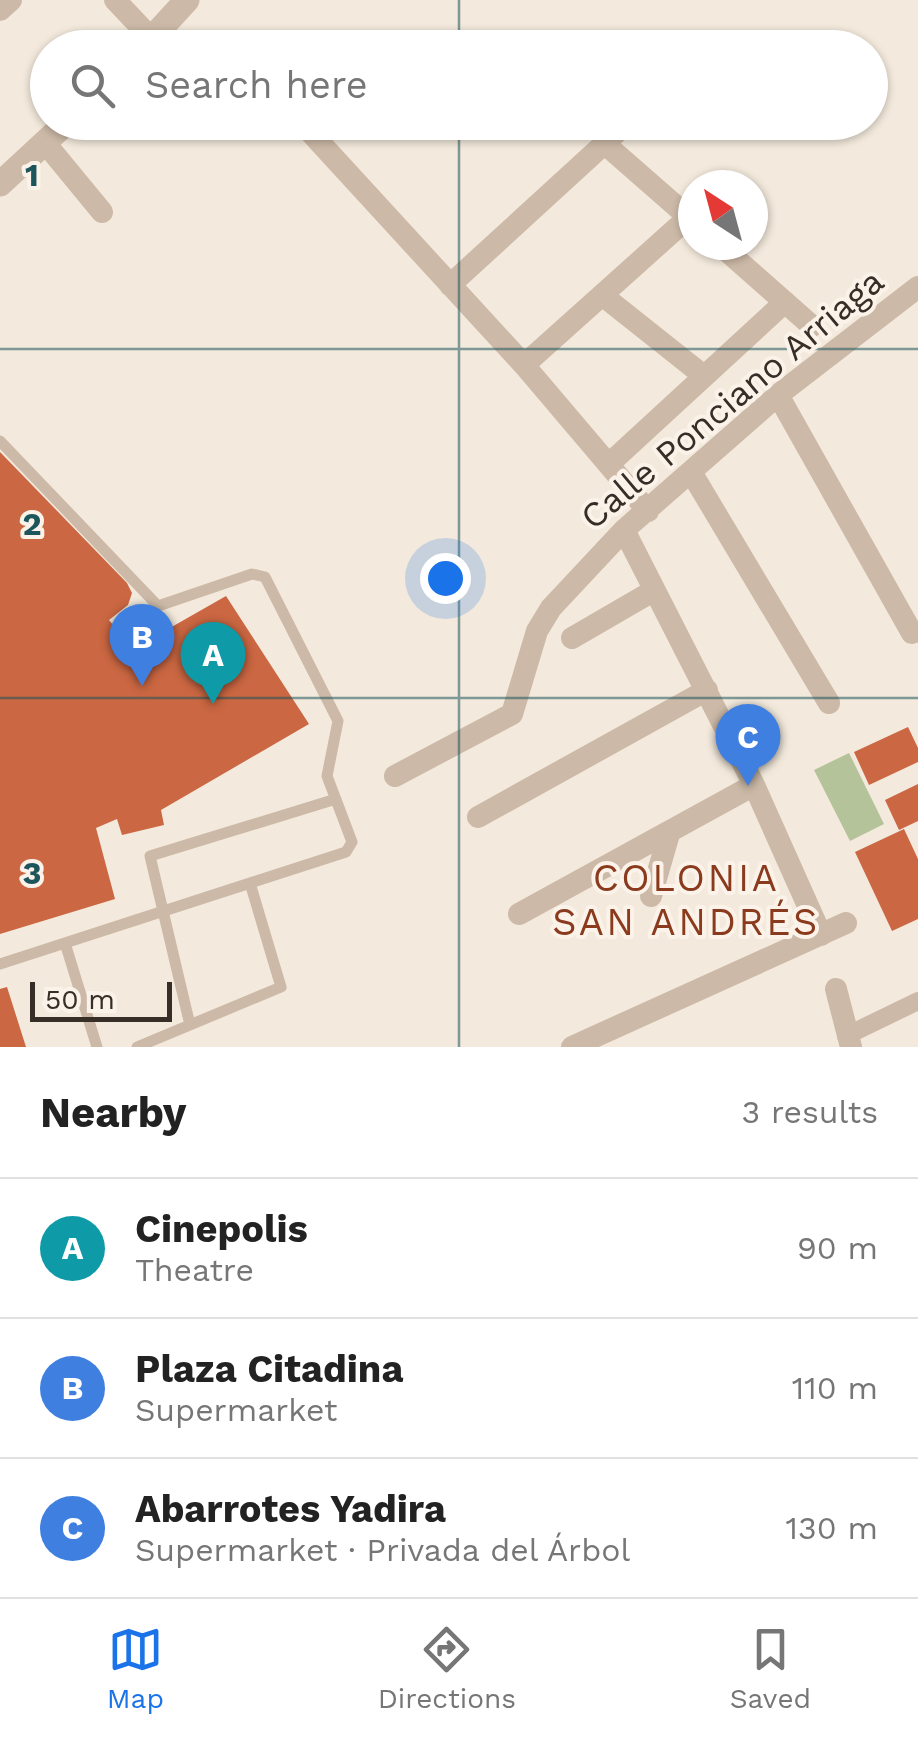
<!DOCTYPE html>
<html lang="en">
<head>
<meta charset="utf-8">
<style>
  :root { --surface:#fff; --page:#f6f6f6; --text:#222; --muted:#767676; --line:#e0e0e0; --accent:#1a73e8 }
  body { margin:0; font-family:"Work Sans",sans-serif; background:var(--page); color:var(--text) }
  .compass { position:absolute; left:678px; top:170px; width:90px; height:90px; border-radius:50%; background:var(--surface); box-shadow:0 2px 8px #0004; rotate:324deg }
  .scale { position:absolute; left:30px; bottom:25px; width:142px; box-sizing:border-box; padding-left:10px; border:5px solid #382e28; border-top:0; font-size:28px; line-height:35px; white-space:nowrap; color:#382e28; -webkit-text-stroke:8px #fbf3e9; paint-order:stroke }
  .you { position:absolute; left:445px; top:578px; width:35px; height:35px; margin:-25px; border:8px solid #fff; border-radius:50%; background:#1a73e8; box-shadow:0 0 0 15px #1a73e833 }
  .badge { display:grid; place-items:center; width:65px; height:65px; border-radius:50%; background:var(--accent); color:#fff; font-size:32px; font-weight:700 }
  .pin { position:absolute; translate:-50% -82px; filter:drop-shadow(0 2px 5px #0008) }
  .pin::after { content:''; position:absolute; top:52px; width:35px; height:30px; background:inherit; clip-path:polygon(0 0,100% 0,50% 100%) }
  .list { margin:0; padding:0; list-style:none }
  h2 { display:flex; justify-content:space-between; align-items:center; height:130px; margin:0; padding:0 40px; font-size:42px }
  h2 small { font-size:32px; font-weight:400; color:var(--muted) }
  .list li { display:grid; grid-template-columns:65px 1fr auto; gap:30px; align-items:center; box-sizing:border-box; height:140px; padding:0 40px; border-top:2px solid var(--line) }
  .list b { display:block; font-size:38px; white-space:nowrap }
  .list p { margin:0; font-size:32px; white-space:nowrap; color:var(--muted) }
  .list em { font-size:32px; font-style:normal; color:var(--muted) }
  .icon { flex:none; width:55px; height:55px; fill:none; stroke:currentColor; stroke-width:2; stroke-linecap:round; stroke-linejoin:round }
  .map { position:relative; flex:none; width:918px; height:1047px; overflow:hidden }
  .search { position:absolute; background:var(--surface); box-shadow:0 2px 8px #0004; left:30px; right:30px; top:30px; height:110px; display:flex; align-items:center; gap:25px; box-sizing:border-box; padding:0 35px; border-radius:55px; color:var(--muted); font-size:38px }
  .sheet { height:550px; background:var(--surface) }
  nav { display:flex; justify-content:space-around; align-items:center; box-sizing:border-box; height:140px; border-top:2px solid var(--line); background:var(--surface); font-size:28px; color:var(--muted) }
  nav a { display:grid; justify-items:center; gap:5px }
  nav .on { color:var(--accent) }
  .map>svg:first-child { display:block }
  .green { fill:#b5c39b }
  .building { fill:#cb6742 }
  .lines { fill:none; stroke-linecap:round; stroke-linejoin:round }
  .service { stroke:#ccb9a7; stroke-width:11 }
  .pedestrian { stroke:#ccb9a7; stroke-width:18 }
  .minor { stroke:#ccb9a7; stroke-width:22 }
  .tertiary { stroke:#ccb9a7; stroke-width:25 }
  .grid { fill:none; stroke:#1c565c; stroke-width:2.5; stroke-opacity:0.55 }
  .labels { text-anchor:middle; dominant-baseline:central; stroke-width:8; stroke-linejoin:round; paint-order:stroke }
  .street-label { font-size:35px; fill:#382e28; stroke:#fbf3e9 }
  .neighbourhood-label { font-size:38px; letter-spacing:2.5px; fill:#8b3b1d; stroke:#fbf3e9 }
  .grid-label { font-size:32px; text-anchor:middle; font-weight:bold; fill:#1c565c; stroke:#fbf3e9; stroke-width:8; stroke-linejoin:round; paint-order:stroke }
</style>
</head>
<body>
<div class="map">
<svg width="918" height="1047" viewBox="0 0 918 1047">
  <rect width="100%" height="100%" fill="#f3e9dc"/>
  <!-- green -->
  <path class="green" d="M 849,753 L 884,824 L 850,841 L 814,770 Z"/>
  <!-- building -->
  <path class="building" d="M 0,452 L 127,583 L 132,593 L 128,605 L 109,620 L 133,649 L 226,596 L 309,724 L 161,810 L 164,825 L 122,835 L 117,819 L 96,828 L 115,899 L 0,934 Z
    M 908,727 L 918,748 L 918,762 L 869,785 L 854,752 Z
    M 918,784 L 918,821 L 899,830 L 885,800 Z
    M 904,829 L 918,859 L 918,919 L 892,931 L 855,852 Z
    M 7,987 L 26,1047 L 0,1047 L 0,989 Z"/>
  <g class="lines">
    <!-- service -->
    <path class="service" d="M 0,441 L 158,606 L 252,574 L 265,577 L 338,721 L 327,776 L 352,842 L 346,852 L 0,964
      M 65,943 L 97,1047
      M 190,1025 L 150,856 L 336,799
      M 137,1047 L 281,987 L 250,883"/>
    <!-- pedestrian -->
    <path class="pedestrian" d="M 846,1036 L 918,1001"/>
    <!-- minor -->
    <path class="minor" d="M 115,0 L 152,39
      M 0,10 L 11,0
      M 301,122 L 524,365 L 648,511
      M 46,144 L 102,212
      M 605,144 L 693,221
      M 720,245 L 812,326
      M 450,285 L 628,122
      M 602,295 L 704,376
      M 524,365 L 689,217
      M 778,395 L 912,633
      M 609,464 L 785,302
      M 691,472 L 829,703
      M 624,530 L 754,785 L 821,935
      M 572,638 L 653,591
      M 395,776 L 512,714 L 537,631 L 551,608 L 624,530 L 778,395 L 918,287
      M 478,817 L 707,690
      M 651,896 L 669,834
      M 519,914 L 754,785
      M 836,989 L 851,1047
      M 572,1047 L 846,923"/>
    <!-- tertiary -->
    <path class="tertiary" d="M 143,48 L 187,0
      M 0,184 L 67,122"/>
  </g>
  <!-- grid -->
  <path class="grid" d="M 459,0 L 459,48M 459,122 L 459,1047M 0,349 L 918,349M 0,698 L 918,698"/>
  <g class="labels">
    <!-- street labels -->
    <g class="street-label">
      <text transform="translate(732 399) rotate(-40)">Calle Ponciano Arriaga</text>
    </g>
    <!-- neighbourhood labels -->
    <g class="neighbourhood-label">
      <text x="686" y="878">COLONIA<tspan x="686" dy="44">SAN ANDRÉS</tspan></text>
    </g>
  </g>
  <g class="grid-label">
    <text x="32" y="186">1</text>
    <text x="32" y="535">2</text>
    <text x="32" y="884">3</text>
  </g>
</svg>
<svg class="compass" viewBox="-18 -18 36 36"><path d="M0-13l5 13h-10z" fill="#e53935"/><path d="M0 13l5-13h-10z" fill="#767676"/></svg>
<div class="scale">50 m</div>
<div class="you"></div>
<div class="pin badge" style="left:213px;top:704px;background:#0f9aa8">A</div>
<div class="pin badge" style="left:142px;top:686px;background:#3f7fe0">B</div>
<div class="pin badge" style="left:748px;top:786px;background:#3f7fe0">C</div>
<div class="search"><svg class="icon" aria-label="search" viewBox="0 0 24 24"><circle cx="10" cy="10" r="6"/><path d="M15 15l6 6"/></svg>Search here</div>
</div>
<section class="sheet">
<h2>Nearby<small>3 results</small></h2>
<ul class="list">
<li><span class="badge" style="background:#0f9aa8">A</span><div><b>Cinepolis</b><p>Theatre</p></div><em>90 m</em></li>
<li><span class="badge" style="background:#3f7fe0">B</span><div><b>Plaza Citadina</b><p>Supermarket</p></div><em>110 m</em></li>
<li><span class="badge" style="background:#3f7fe0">C</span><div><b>Abarrotes Yadira</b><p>Supermarket · Privada del Árbol</p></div><em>130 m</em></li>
</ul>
</section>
<nav>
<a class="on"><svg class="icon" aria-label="map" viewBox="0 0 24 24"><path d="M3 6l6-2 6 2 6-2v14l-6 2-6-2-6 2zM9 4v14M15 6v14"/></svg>Map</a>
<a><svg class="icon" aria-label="directions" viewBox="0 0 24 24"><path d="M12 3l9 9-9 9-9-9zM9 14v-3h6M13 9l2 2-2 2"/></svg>Directions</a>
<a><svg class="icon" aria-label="saved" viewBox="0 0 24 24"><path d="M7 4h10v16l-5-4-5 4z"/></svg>Saved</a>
</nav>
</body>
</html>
